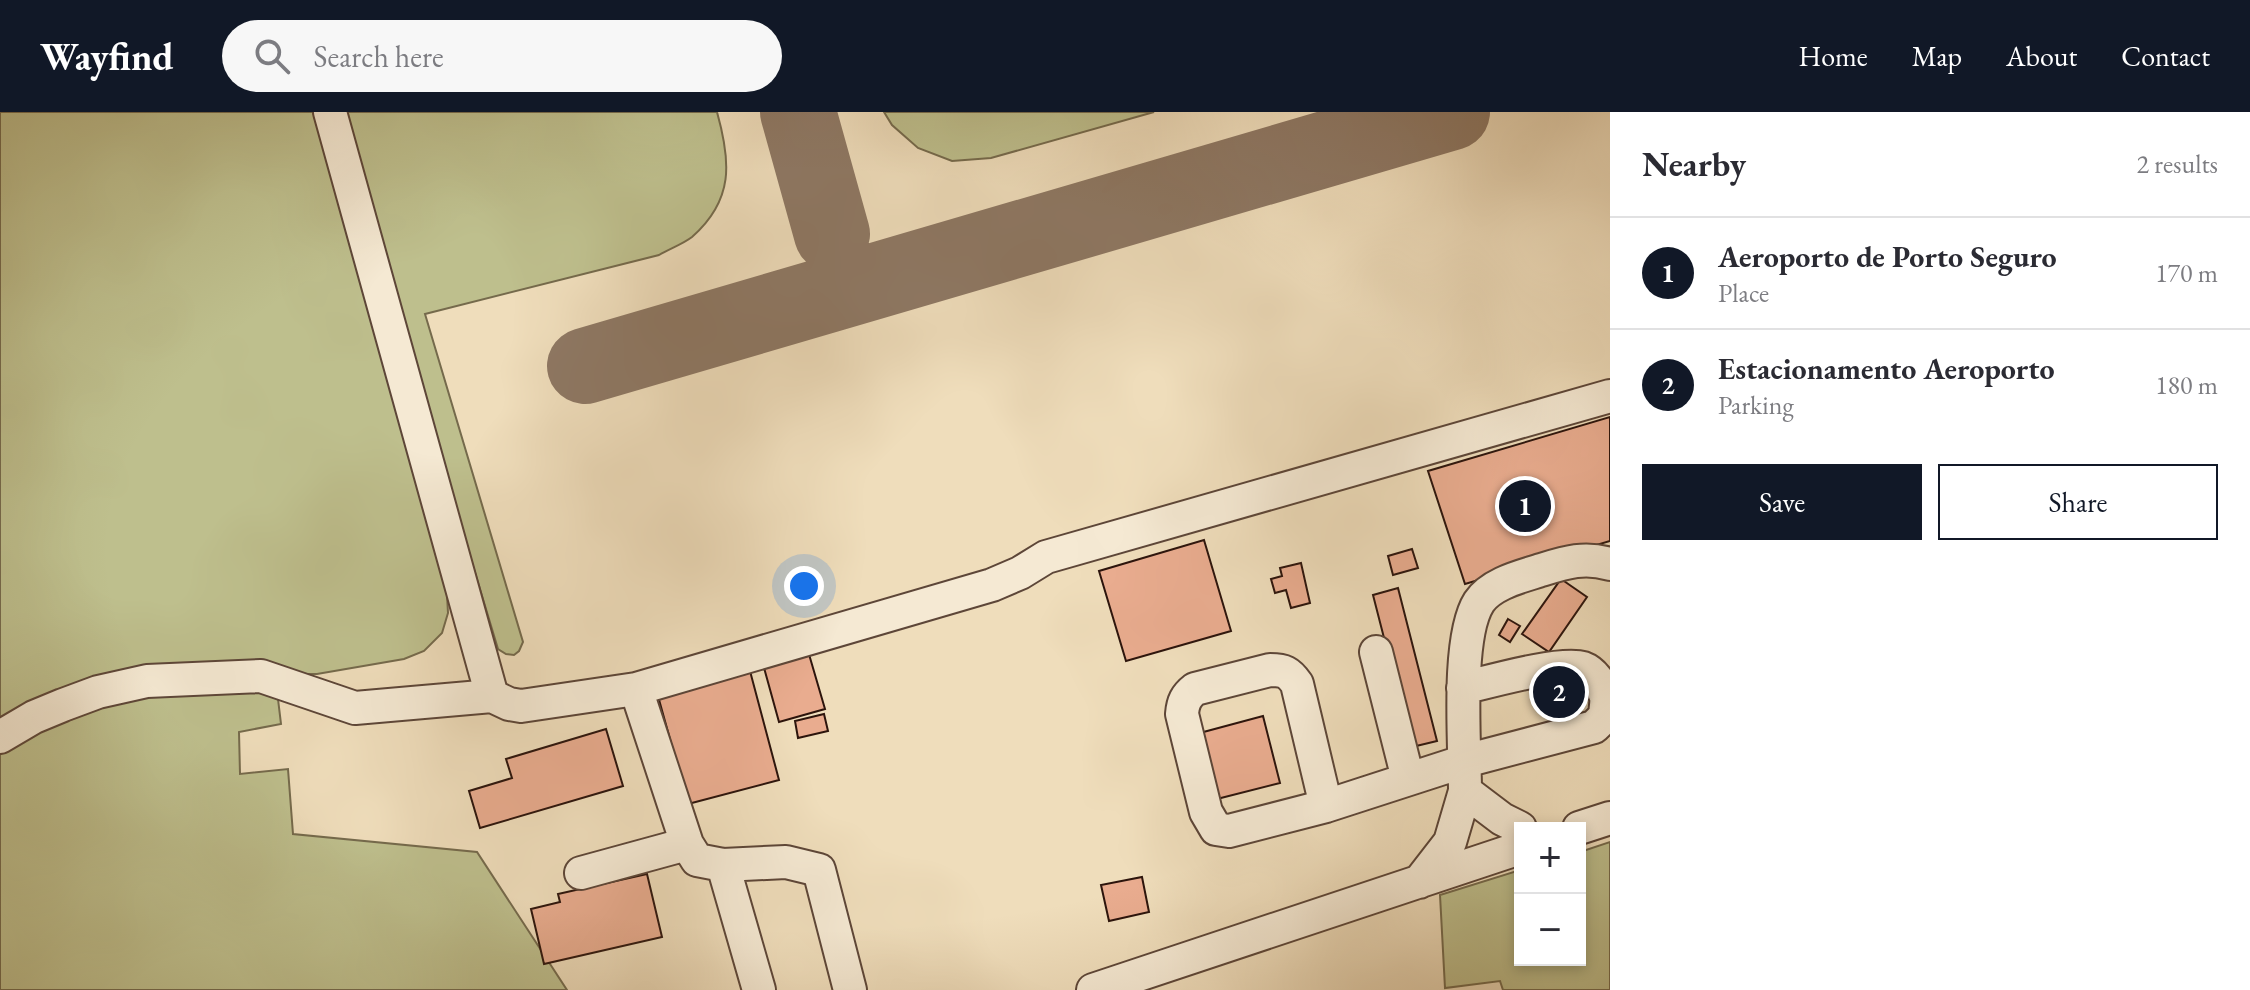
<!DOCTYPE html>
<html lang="en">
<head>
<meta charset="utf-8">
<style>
  :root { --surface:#fff; --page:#f7f7f7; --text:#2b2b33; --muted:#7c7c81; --line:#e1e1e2; --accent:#111827 }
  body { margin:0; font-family:"EB Garamond",serif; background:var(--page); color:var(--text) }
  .controls { position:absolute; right:24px; bottom:24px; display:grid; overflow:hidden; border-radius:0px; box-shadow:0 4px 12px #0003 }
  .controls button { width:72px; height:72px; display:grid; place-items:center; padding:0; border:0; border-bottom:2px solid var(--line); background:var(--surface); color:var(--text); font:40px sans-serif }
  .you { position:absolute; left:804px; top:474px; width:28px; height:28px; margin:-20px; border:6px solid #fff; border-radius:50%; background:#1a73e8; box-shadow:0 0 0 12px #1a73e833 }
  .badge { display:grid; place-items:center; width:52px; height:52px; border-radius:50%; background:var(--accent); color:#fff; font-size:26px; font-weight:700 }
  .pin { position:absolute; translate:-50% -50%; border:4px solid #fff; box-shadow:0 2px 8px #0006 }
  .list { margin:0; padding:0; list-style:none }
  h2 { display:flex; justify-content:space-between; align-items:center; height:104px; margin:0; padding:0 32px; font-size:34px }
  h2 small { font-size:26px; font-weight:400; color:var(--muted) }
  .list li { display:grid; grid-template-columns:52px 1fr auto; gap:24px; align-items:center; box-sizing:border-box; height:112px; padding:0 32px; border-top:2px solid var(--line) }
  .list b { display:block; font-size:30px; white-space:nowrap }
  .list p { margin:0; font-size:26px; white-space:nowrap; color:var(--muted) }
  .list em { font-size:26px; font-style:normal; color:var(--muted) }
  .actions { display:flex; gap:16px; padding:24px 32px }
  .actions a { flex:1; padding:18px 0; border:2px solid var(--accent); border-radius:0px; text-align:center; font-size:28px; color:var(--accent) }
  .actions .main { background:var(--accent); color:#fff }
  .icon { flex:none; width:44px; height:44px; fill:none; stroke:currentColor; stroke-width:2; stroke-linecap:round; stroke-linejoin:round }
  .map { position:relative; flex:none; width:1610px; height:878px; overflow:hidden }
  header { display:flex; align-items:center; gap:48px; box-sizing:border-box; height:112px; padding:0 40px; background:var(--accent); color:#fff }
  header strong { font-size:38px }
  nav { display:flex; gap:44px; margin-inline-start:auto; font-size:28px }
  .search { width:560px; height:72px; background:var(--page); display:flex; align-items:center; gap:20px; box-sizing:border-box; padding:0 28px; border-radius:44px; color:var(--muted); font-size:30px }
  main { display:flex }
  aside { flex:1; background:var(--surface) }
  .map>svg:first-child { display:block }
  .green { fill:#bebf8d; stroke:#756a4c; stroke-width:2 }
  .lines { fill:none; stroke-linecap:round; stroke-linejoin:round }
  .taxiway { stroke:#8e7864; stroke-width:76 }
  .building { fill:#e9ac8f; stroke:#2c140c; stroke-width:2 }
  .minor-casing { stroke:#5d4638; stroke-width:36 }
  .minor { stroke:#f5e9d3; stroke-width:32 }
</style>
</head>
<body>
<header>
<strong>Wayfind</strong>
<div class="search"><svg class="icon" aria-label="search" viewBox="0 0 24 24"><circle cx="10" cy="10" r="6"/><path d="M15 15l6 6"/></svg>Search here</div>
<nav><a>Home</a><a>Map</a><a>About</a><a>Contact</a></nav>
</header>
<main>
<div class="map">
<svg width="1610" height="878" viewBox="0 0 1610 878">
  <rect width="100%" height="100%" fill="#efddbb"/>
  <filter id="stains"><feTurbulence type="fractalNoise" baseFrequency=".0025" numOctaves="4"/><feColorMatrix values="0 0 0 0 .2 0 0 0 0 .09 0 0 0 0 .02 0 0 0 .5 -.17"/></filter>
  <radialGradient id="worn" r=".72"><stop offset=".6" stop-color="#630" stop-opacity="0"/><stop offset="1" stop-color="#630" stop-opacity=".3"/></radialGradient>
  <!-- green -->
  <path class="green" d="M 0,0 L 313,0 L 422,381 L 447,483 L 448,501 L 442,521 L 424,539 L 404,547 L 317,562 L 275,562 L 281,612 L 239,620 L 240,662 L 288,657 L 293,722 L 477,740 L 567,878 L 0,878 Z
    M 344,0 L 717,0 C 731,50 734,88 692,125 C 683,132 669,137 659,143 L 425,202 L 523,530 L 519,539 L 514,543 L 506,542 L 498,537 L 399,208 Z
    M 884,0 L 1154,0 L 991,46 L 952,49 L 918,36 L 892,13 Z
    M 1610,730 L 1610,878 L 1503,878 L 1500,869 L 1445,876 L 1440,783 L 1520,758 L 1520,848 L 1580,848 L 1580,740 Z"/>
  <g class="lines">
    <!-- taxiway -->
    <path class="taxiway" d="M 798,0 L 832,122
      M 585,254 L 1452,0"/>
  </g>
  <!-- building -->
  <path class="building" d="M 1610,305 L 1610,429 L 1465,472 L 1428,359 Z
    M 1204,428 L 1231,519 L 1126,549 L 1099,459 Z
    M 1412,437 L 1418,456 L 1393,463 L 1388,444 Z
    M 1301,451 L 1310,491 L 1291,496 L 1286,478 L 1275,481 L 1271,467 L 1282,464 L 1280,456 Z
    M 1561,467 L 1587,485 L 1549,540 L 1522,522 Z
    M 1398,476 L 1437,629 L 1412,635 L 1373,483 Z
    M 1508,507 L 1520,514 L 1510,530 L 1499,523 Z
    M 806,532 L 825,597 L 779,610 L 761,545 Z
    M 750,559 L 779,668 L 688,692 L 658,584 Z
    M 824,602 L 828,619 L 798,626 L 795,609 Z
    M 1263,604 L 1280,671 L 1213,688 L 1196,622 Z
    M 606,617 L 623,674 L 480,716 L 469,679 L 512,666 L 506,647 Z
    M 647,762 L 662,825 L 544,852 L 531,797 L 560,790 L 558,782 Z
    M 1142,765 L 1149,800 L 1109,809 L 1101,773 Z"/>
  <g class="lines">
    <!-- minor casing -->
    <g class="minor-casing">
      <path id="minor" d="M 330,0 L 492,584 L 509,592 L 521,594 L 636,577 L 687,732 L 697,748 L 723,753 L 786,750 L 819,758 L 850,878
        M 1376,540 L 1408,667
        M 636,577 L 992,473 L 1020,461 L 1046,445 L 1610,284
        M 0,625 L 34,605 L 63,593 L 98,580 L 147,569 L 261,564 L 355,596 L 492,584
        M 1326,694 L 1297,572 C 1289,560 1284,558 1270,558 L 1195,577 C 1186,584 1183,590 1182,602 L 1206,700 L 1216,717 L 1229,719 L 1326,694 L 1465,649 L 1594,615 L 1605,604 C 1605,599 1607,591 1606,585 C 1603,574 1594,560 1583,556 C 1561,549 1488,570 1463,576
        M 1520,716 L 1502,707 L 1465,679 C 1465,635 1456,526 1479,490 C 1491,472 1519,465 1538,459 C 1564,451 1583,444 1610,452
        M 1579,716 L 1610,706
        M 723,753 L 759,878
        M 581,761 L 687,732
        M 1419,770 L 1450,730 L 1465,679
        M 1093,878 L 1520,736"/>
    </g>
    <!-- minor -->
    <use href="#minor" class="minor"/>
  </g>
  <rect width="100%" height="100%" filter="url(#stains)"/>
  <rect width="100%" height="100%" fill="url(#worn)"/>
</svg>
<div class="controls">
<button>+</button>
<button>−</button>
</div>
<div class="you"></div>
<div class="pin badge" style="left:1525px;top:394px">1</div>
<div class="pin badge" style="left:1559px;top:580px">2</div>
</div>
<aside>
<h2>Nearby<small>2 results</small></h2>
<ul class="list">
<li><span class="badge">1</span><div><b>Aeroporto de Porto Seguro</b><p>Place</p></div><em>170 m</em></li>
<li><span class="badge">2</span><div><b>Estacionamento Aeroporto</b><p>Parking</p></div><em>180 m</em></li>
</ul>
<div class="actions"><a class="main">Save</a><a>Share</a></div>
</aside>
</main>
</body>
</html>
